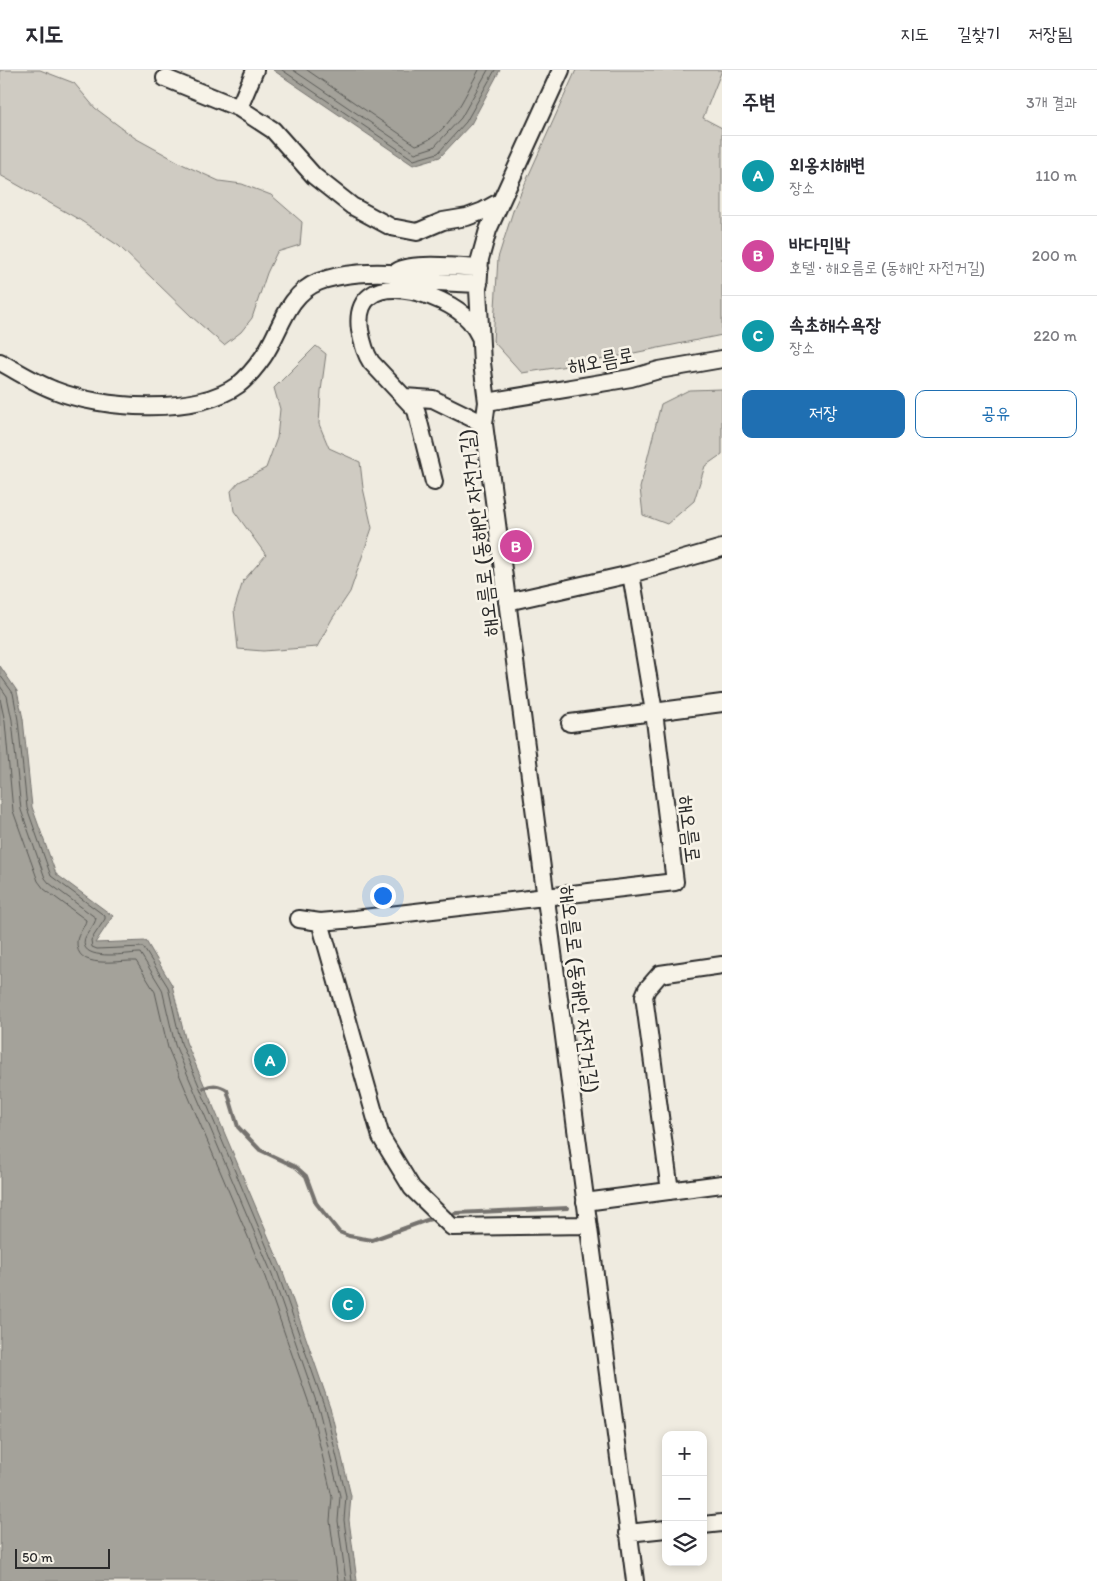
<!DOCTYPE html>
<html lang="ko">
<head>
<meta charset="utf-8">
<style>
  :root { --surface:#fff; --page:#f2f2f3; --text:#2b2b33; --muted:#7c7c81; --line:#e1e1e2; --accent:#1f6fb2 }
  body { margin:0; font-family:Itim,"Poor Story",sans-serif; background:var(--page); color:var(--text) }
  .controls { position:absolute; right:15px; bottom:15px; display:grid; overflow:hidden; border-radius:10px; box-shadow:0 2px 8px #0003 }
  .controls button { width:45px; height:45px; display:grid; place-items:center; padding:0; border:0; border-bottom:1px solid var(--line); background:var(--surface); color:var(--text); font:25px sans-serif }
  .scale { position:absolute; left:15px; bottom:12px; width:95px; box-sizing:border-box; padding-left:5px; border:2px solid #2b2b2b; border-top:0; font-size:14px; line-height:18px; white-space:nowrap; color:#2b2b2b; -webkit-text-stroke:4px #f7f3e8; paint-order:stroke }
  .you { position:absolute; left:382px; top:825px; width:18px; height:18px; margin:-12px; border:4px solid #fff; border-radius:50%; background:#1a73e8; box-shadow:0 0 0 8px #1a73e833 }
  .badge { display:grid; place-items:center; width:32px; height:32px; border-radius:50%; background:var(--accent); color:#fff; font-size:16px; font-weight:700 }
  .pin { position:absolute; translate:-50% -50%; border:2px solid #fff; box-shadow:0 1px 5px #0006 }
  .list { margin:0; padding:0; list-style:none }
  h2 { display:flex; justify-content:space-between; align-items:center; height:65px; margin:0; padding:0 20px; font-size:21px }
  h2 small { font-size:16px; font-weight:400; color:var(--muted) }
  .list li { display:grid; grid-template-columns:32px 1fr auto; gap:15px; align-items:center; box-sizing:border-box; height:80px; padding:0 20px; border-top:1px solid var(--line) }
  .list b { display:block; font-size:19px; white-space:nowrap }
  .list p { margin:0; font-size:16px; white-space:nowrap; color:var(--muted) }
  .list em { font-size:16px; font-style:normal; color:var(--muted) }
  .actions { display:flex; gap:10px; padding:15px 20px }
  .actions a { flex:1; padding:11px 0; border:1px solid var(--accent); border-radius:10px; text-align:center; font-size:18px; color:var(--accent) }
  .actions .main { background:var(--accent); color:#fff }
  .icon { flex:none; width:28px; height:28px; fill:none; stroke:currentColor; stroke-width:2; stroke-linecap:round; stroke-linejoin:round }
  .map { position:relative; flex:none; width:722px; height:1511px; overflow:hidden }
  header { display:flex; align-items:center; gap:30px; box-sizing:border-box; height:70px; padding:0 25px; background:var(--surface); border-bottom:1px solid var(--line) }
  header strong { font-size:24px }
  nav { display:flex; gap:28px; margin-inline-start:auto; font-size:18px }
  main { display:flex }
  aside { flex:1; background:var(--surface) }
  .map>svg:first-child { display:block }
  .green { fill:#cfcbc2; stroke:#7d7b76 }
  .water { fill:#a4a29a; stroke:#74726e }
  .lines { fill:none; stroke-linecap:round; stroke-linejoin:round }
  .shore { stroke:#5b5b57; stroke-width:1 }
  .stream { stroke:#74726e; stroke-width:4 }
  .minor-casing { stroke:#2b2b2b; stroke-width:20 }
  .minor { stroke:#f7f3e8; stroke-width:16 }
  .labels { text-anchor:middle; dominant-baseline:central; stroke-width:5; stroke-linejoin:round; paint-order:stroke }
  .street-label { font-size:21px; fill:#2b2b2b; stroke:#f7f3e8 }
</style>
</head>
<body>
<header>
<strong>지도</strong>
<nav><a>지도</a><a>길찾기</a><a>저장됨</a></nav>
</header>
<main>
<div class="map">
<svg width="722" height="1511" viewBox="0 0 722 1511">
  <rect width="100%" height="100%" fill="#efebe0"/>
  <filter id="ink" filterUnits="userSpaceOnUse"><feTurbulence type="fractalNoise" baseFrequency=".02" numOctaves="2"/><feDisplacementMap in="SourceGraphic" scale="10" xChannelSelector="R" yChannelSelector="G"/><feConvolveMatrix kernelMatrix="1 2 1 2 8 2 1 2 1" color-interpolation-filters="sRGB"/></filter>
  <g filter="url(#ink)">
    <!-- green -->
    <path class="green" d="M 0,0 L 40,0 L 74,13 L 95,38 L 135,68 L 184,95 L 219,111 L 242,114 L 271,125 L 302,152 L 300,175 L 277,182 L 267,203 L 252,248 L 241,262 L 224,275 L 192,247 L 119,176 L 80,150 L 0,105 Z
      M 576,0 L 722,0 L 703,48 L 722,58 L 722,265 L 580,294 L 522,303 L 493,271 L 498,188 L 514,138 Z
      M 316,276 L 326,284 L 321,321 L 319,354 L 329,378 L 360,392 L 363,418 L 372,458 L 350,522 L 332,549 L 317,577 L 263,581 L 238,579 L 234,540 L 243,511 L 266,485 L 234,441 L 231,421 L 239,412 L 266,398 L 277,368 L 280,339 L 274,318 Z
      M 722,319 L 722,384 L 705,396 L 694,431 L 667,454 L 643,445 L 640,418 L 661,334 L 689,320 Z"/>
    <!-- water -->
    <path class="water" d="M 273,0 L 500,0 L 471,54 L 440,87 L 413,95 Z
      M 0,596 L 17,621 L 23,649 L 32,737 L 56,804 L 113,846 L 95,873 L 146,871 L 172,915 L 186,972 L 282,1199 L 330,1337 L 351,1426 L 349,1450 L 357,1511 L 0,1511 Z"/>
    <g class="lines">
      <!-- shore -->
      <path class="shore" d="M 282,0 L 414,90 L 438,83 L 466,52 L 495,0
        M 293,0 L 415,83 L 434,77 L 461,48 L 488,0
        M 307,0 L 416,75 C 449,66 464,27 479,0
        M 0,605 L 13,623 L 18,650 L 27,738 L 51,806 L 105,846 L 105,849 L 91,870 L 92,877 L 97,879 L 143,877 L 168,917 L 181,973 L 277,1201 L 325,1338 L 346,1426 L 344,1450 L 352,1511
        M 0,616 L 7,626 L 12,650 L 21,740 L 45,808 L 49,813 L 96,848 C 95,855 88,861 85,868 C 77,893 128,883 140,883 L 162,919 L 175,975 L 272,1204 L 319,1340 L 340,1426 L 338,1451 L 346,1511
        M 0,629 L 5,652 L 13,741 L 38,811 L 44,819 L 86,850 C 85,857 78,863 77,871 C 75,901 118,890 136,891 L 155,922 L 168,978 L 265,1207 L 312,1342 L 332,1427 L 330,1451 L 338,1511"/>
      <!-- stream -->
      <path class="stream" d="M 204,1018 C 213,1014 219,1015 227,1020 L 238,1057 L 260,1080 L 296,1097 L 306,1106 L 316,1133 L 339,1162 L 349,1166 L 372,1170 L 427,1150 L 436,1148
        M 448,1145 L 457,1143 L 568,1138"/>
      <!-- minor casing -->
      <g class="minor-casing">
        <path id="minor" d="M 561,0 L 488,160 L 480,189 L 478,219 L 482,293 L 487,332 L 484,354 L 635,1511
          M 165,8 L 239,38 L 273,60 L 314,106 L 352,136 L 391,157 L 417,162 L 443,151 L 467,147 L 483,141 L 501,131
          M 239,38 L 255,0
          M 398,201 C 412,192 462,197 480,198
          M 0,292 C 17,301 35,313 54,320 C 101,339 195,346 238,315 C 248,307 256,297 263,287 C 281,261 286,225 318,212 C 341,203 375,201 400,204 C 410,205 419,210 429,211 C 446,213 462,213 479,214
          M 404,327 L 433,329 L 484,354
          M 487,332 L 631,308 L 659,300 L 722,289
          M 434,412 L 416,340 L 371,292 C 365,283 362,271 360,260 C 351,193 445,222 470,251 C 474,256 477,261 480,267
          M 507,532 L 631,504 L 722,478
          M 570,653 L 722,633
          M 299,849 L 320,852 L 355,849 L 675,812 L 654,642 L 631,504
          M 320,852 L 381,1067 L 412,1118 L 452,1157 L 587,1155
          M 670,1121 L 644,926 L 647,919 L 660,904 L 722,895
          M 585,1132 L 722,1114
          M 703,1455 L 722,1453
          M 628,1463 L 666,1459"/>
      </g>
      <!-- minor -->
      <use href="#minor" class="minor"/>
    </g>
  </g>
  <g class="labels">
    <!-- street labels -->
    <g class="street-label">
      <text transform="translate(601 290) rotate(-11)">해오름로</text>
      <text transform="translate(478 463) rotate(-97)">해오름로 (동해안 자전거길)</text>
      <text transform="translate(690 759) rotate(83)">해오름로</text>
      <text transform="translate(580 919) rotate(83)">해오름로 (동해안 자전거길)</text>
    </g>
  </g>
</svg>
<div class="controls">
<button>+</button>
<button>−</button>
<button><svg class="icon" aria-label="layers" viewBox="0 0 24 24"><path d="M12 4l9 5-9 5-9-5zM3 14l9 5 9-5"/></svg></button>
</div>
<div class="scale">50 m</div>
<div class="you"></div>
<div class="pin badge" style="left:270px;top:990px;background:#0f9aa8">A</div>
<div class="pin badge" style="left:516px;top:476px;background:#d1479c">B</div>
<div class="pin badge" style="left:348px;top:1234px;background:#0f9aa8">C</div>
</div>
<aside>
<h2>주변<small>3개 결과</small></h2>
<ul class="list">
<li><span class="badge" style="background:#0f9aa8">A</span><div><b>외옹치해변</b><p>장소</p></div><em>110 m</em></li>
<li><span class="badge" style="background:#d1479c">B</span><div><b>바다민박</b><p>호텔 · 해오름로 (동해안 자전거길)</p></div><em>200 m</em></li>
<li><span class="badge" style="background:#0f9aa8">C</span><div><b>속초해수욕장</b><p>장소</p></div><em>220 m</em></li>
</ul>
<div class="actions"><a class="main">저장</a><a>공유</a></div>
</aside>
</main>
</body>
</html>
